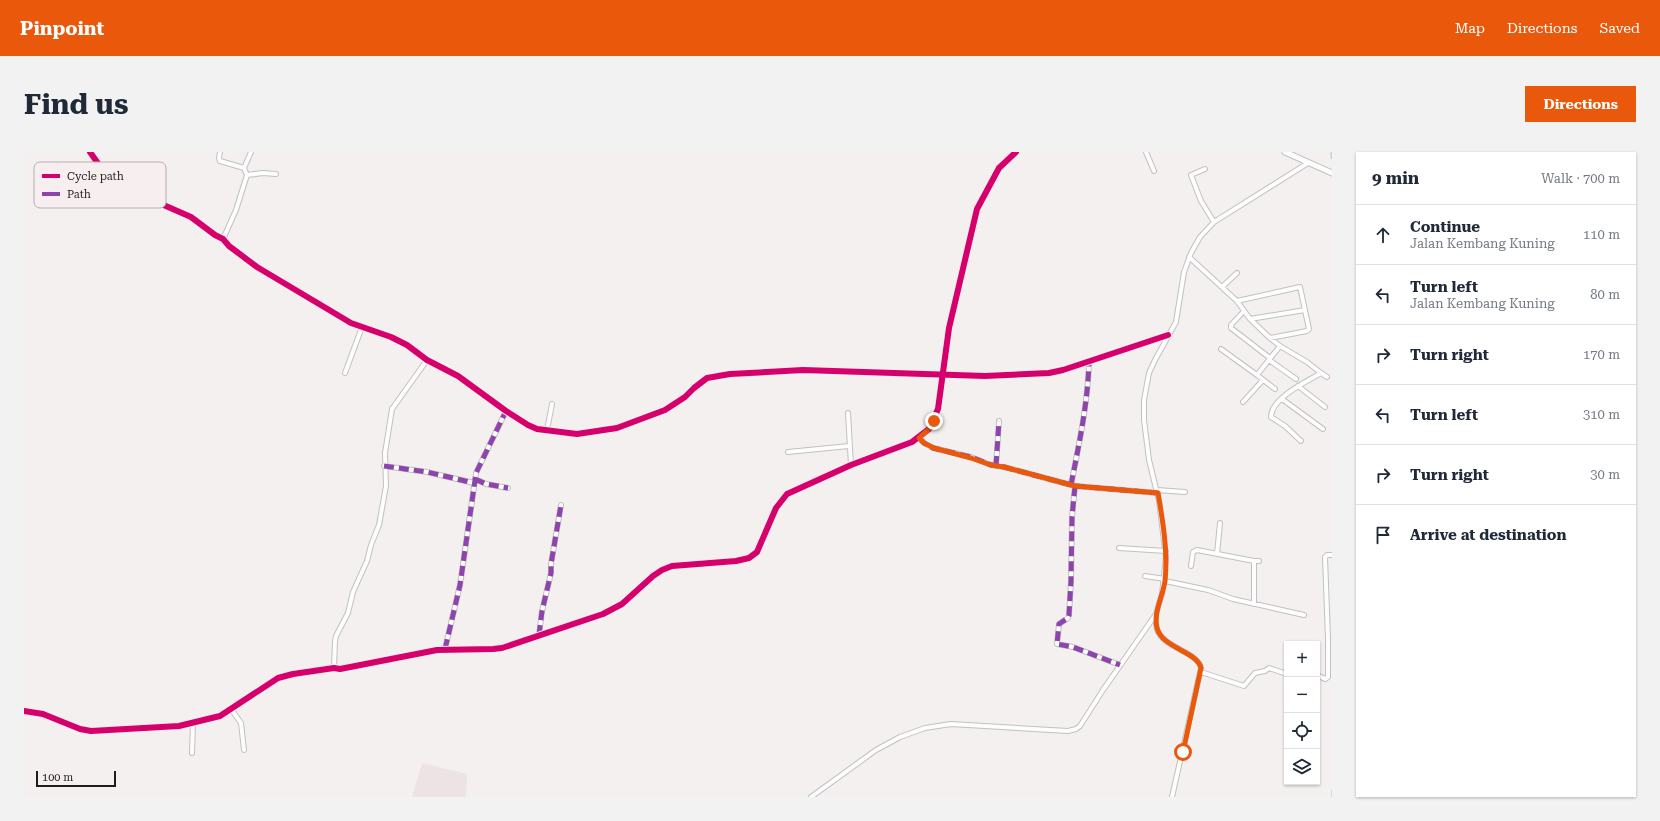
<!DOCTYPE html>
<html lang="en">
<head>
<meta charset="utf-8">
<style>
  :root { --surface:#fff; --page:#f2f2f3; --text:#1f2937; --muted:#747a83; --line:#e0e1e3; --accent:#ea580c }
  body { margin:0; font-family:"Roboto Serif",serif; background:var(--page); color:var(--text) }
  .controls { position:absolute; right:12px; bottom:12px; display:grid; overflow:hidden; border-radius:0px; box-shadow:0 1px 3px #0004 }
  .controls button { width:36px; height:36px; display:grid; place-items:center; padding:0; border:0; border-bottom:1px solid var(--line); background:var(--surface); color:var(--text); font:20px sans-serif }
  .scale { position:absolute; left:12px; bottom:10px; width:80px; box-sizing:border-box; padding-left:4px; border:2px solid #1f1c1d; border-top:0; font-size:11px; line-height:14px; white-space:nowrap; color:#1f1c1d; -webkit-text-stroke:3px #f6eeef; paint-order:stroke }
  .stop { position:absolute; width:12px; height:12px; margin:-9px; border:3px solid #ea580c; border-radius:50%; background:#fff }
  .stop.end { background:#ea580c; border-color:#fff; box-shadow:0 1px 4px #0008 }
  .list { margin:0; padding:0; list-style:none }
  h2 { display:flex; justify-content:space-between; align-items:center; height:52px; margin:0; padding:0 16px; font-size:17px }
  h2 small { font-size:13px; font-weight:400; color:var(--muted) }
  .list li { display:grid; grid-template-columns:26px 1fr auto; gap:12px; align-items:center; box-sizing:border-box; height:60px; padding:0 16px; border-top:1px solid var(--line) }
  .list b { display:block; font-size:15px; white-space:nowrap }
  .list p { margin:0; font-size:13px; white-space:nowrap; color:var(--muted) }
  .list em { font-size:13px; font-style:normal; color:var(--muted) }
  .icon { flex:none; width:22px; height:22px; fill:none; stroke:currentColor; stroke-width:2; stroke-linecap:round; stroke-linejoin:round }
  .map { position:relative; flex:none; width:1308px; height:645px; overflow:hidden; border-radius:0px }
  header { display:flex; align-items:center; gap:24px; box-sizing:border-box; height:56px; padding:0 20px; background:var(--accent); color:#fff }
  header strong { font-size:19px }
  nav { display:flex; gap:22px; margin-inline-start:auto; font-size:14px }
  .intro { display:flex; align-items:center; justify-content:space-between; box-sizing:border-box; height:96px; padding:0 24px }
  h1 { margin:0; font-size:28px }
  .button { padding:10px 18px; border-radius:0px; background:var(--accent); color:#fff; font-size:14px; font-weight:700 }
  main { display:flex; gap:24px; padding:0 24px }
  aside { flex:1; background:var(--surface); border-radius:0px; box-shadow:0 1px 3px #0004 }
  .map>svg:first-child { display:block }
  .built { fill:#ede2e4 }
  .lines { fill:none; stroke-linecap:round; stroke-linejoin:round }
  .minor-casing { stroke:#c2c0c0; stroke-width:6 }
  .tertiary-casing { stroke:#c2c0c0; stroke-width:7 }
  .minor { stroke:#fdfdfd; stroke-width:4 }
  .tertiary { stroke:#fdfdfd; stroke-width:5 }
  .rail { stroke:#cfcece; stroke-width:1.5; stroke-dasharray:7 7; stroke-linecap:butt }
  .quiet { stroke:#8e44ad; stroke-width:5; stroke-dasharray:10 5; stroke-linecap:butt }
  .cycleway-casing { stroke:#f6eeef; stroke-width:8 }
  .cycleway { stroke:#d6006c; stroke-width:6 }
  .route { stroke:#ea580c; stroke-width:5 }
  .key { fill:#f6eeef; stroke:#b6afb0; stroke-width:1 }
  .key-label { font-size:11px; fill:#1f1c1d }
</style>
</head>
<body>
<header>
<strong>Pinpoint</strong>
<nav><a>Map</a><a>Directions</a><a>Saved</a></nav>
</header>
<div class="intro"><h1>Find us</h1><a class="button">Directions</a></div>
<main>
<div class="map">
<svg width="1308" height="645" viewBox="0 0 1308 645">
  <rect width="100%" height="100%" fill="#f4f0f0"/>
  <!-- built -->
  <path class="built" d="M 398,611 L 443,622 L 442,645 L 388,645 Z"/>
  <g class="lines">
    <!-- minor casing -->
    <g class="minor-casing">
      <path id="minor" d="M 66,0 L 80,20 L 94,33 L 167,65 L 191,83 L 199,87 L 205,94 L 233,115 L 327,171 L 367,185 L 383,193 L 403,208 L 434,224 L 482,259 L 504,273 L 513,277 L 553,282 L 593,276 L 641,258 L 661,245 L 670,236 L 683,226 L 706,222 L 779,218 L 961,224 L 1025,221 L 1039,218 L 1144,183
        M 196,0 L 195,6 L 196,9 L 220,16 L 223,23 L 212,58 L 199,87
        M 1122,0 L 1130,19
        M 220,16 L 227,0
        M 1181,17 L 1167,23 L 1177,49 L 1190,70
        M 223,23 L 239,21 L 252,22
        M 1165,105 L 1213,149 L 1226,167 L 1246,186 L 1256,194 L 1283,210 L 1297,221 C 1282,230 1247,246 1247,265 L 1261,274 L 1277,289
        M 1198,135 L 1213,121
        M 1213,149 L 1276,135 L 1285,177 L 1283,179 L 1246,186
        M 1220,159 L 1207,173 L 1207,176 L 1246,206
        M 1226,167 L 1281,158
        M 1197,197 L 1233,223 L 1256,194
        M 1245,208 L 1272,227
        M 321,221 L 338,175
        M 1297,221 L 1303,225
        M 1233,223 L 1251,237
        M 1274,234 L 1301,255
        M 1258,247 L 1299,277
        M 1219,250 L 1239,228
        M 824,261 L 827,313
        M 523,278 L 528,252
        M 895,286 L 900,291 L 909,296 L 947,305 L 967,313 L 980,315 L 1051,334 L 1048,365 L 1047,429 L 1045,463 L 1044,466 L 1035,472 L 1033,492 L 1049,495 L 1096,513
        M 764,300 L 825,294
        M 360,314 L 403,320 L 450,331
        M 972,314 L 975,269
        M 451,327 L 462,332 L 484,336
        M 1047,333 C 1055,292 1064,251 1065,209
        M 1051,334 L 1134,341
        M 1133,338 L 1161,340
        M 1095,396 L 1142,399
        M 1193,402 L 1196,371
        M 1167,414 L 1169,400 L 1173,398 L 1230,409
        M 1121,424 L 1141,427
        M 1141,429 L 1184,438 L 1209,447 L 1280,463
        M 1230,452 L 1230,409 L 1235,409
        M 1132,462 C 1132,467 1132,473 1133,478 C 1140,496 1174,500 1177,516 L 1148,645
        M 515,483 L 518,459 L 527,421 L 527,412 L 537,353
        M 421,497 L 436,433 L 452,321 L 482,259
        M 310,516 L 311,489 L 312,484 L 324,461 L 329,440 L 343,409 L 347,393 L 355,373 L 362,334 L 361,301 L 368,257 L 403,208
        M 1177,520 L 1220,534 L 1231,521 L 1241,519 L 1245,516 L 1263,522
        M 1293,523 L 1301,527 L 1304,525 L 1304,487 L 1301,405 L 1303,403 L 1308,403
        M 207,557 L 217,571 L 220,598
        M 168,601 L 169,571
        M 787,645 L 852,598 L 876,585 L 901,576 L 927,572 L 1044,579 L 1052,577 L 1056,574 L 1079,538 L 1132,462 L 1138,442 L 1142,405 L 1135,349 L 1125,308 L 1120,268 L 1120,248 L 1125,221 L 1131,208 L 1152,170 L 1160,120 L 1167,101 L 1176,85 L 1190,70 L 1284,11"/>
    </g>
    <!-- tertiary casing -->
    <g class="tertiary-casing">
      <path id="tertiary" d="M 1261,0 L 1308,21
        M 0,559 L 19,562 L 56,577 L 67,579 L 155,574 L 196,564 L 254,526 L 269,522 L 310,516 L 316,517 L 413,498 L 469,497 L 478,496 L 579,462 L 598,452 L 629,424 L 638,418 L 648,414 L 712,409 L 725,406 L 733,400 L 752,356 L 763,342 L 827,313 L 888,290 L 905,277 L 914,257 L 925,176 L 953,57 L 975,16 L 992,0"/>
    </g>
    <!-- minor -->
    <use href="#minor" class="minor"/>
    <!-- tertiary -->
    <use href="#tertiary" class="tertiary"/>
    <!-- rail -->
    <path class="rail" d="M 1307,0 L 1308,14
      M 1308,645 L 1308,633"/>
    <!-- quiet -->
    <path class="quiet" d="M 895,286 L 900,291 L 909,296 L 947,305 L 967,313 L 980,315 L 1051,334 L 1048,365 L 1047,429 L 1045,463 L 1044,466 L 1035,472 L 1033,492 L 1049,495 L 1096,513
      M 360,314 L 403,320 L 450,331
      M 972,314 L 975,269
      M 451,327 L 462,332 L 484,336
      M 1047,333 C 1055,292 1064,251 1065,209
      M 1051,334 L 1134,341
      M 515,483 L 518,459 L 527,421 L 527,412 L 537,353
      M 421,497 L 436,433 L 452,321 L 482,259"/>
    <!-- cycleway casing -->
    <g class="cycleway-casing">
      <path id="cycleway" d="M 66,0 L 80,20 L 94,33 L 167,65 L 191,83 L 199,87 L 205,94 L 233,115 L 327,171 L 367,185 L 383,193 L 403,208 L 434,224 L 482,259 L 504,273 L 513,277 L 553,282 L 593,276 L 641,258 L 661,245 L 670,236 L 683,226 L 706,222 L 779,218 L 961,224 L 1025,221 L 1039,218 L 1144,183
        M 0,559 L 19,562 L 56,577 L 67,579 L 155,574 L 196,564 L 254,526 L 269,522 L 310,516 L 316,517 L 413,498 L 469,497 L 478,496 L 579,462 L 598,452 L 629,424 L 638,418 L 648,414 L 712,409 L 725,406 L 733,400 L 752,356 L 763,342 L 827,313 L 888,290 L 905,277 L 914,257 L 925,176 L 953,57 L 975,16 L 992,0"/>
    </g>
    <!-- cycleway -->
    <use href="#cycleway" class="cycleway"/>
  </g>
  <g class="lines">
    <!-- route -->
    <path class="route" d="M 910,269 L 905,277 L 895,286 L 900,291 L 910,296 L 947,306 L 967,313 L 980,315 L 1051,334 L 1134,341 C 1139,370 1144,400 1141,429 C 1139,444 1129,461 1133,476 C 1138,496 1174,500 1177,516 L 1159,600"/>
  </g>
  <!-- legend -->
  <rect x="10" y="10" width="132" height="46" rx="6" class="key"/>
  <rect x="18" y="22" width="18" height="4" fill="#d6006c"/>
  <rect x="18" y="40" width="18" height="4" fill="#8e44ad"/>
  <g class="key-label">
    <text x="43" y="28">Cycle path</text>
    <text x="43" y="46">Path</text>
  </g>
</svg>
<div class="controls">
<button>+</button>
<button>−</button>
<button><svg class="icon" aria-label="locate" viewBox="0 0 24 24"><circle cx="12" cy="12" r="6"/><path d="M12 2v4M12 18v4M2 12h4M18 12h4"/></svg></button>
<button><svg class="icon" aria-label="layers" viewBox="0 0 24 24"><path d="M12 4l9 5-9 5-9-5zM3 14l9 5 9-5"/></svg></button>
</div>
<div class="scale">100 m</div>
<div class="stop" style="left:1159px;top:600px"></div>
<div class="stop end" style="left:910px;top:269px"></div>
</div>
<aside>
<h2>9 min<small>Walk · 700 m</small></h2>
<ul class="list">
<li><svg class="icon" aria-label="ahead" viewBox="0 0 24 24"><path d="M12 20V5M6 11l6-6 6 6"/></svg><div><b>Continue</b><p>Jalan Kembang Kuning</p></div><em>110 m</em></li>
<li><svg class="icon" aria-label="left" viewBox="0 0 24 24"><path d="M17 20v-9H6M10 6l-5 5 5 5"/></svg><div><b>Turn left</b><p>Jalan Kembang Kuning</p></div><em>80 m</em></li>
<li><svg class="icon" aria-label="right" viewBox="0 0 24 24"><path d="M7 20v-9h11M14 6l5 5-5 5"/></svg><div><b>Turn right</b></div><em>170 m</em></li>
<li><svg class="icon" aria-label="left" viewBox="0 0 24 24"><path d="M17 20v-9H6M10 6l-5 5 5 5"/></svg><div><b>Turn left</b></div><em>310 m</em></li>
<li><svg class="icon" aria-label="right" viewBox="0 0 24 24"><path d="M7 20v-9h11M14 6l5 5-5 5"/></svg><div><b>Turn right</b></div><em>30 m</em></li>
<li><svg class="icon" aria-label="arrive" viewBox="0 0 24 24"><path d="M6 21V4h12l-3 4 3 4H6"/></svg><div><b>Arrive at destination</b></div></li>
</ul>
</aside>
</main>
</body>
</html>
